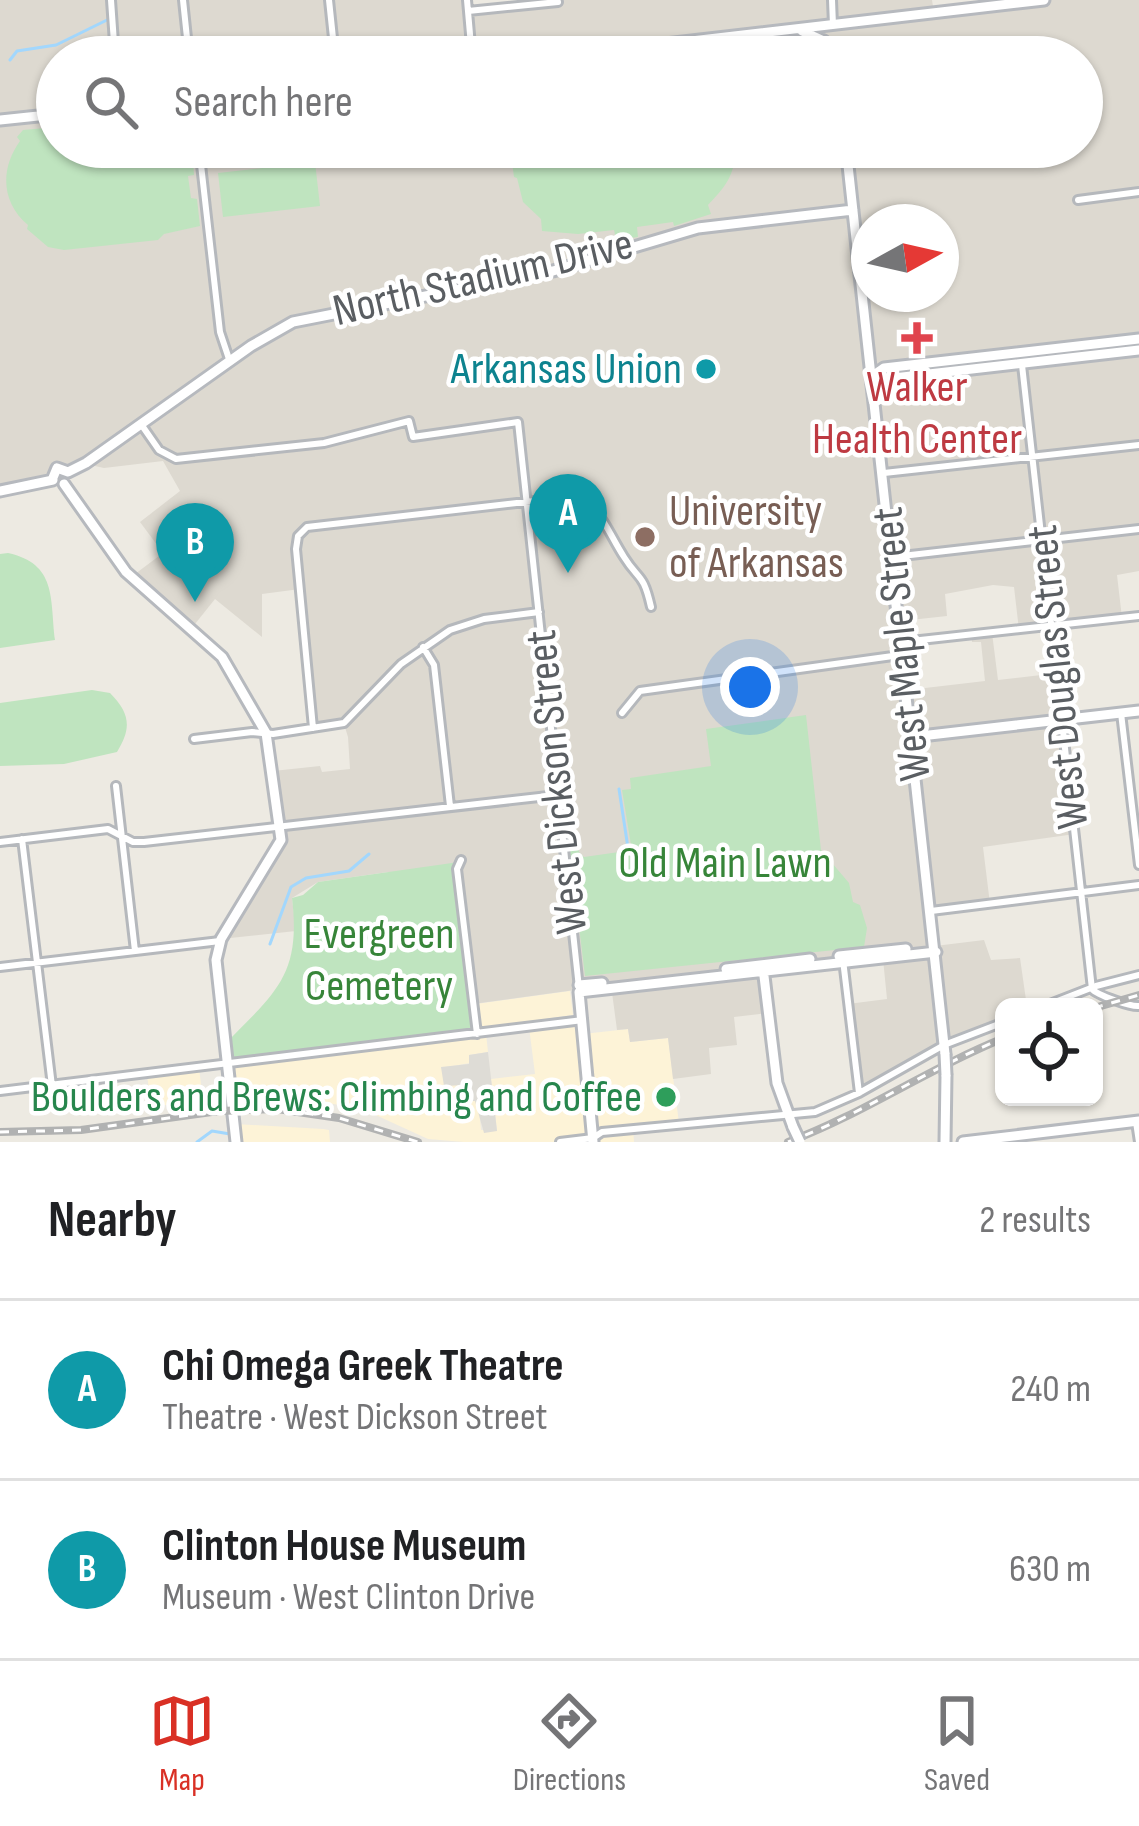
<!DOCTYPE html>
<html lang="en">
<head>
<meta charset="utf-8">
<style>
  :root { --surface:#fff; --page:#f2f2f2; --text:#202124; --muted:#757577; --line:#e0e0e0; --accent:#d93025 }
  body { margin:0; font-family:"Sofia Sans Condensed",sans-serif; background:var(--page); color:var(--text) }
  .controls { position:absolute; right:36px; bottom:36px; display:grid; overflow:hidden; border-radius:18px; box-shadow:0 3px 9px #0004 }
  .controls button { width:108px; height:108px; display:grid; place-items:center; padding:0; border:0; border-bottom:3px solid var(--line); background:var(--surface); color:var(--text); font:60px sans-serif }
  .compass { position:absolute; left:851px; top:204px; width:108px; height:108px; border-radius:50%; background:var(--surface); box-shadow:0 3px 9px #0004; rotate:82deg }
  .you { position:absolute; left:750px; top:687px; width:42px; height:42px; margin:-30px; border:9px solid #fff; border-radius:50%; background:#1a73e8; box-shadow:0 0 0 18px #1a73e833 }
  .badge { display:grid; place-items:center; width:78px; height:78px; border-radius:50%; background:var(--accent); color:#fff; font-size:39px; font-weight:700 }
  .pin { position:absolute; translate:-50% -99px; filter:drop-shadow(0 3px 6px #0008) }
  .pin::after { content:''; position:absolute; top:63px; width:42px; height:36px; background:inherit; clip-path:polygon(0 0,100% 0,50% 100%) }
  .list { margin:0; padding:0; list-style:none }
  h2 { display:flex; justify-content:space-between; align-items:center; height:156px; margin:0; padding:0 48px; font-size:51px }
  h2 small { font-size:39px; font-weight:400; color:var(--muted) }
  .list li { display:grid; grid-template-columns:78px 1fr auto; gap:36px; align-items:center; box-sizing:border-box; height:180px; padding:0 48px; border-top:3px solid var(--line) }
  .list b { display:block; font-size:45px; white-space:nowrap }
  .list p { margin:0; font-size:39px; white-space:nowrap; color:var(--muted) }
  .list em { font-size:39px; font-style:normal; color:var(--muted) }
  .icon { flex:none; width:66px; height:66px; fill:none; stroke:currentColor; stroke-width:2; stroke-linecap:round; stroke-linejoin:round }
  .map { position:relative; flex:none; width:1139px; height:1142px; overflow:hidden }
  .search { position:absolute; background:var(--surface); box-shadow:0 3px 9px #0004; left:36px; right:36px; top:36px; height:132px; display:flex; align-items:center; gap:30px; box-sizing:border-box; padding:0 42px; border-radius:66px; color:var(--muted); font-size:45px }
  .sheet { height:516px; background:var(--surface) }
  nav { display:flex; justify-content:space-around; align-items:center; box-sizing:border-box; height:168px; border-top:3px solid var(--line); background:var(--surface); font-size:33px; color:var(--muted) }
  nav a { display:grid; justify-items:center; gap:6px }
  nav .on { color:var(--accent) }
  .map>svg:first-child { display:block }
  .commercial { fill:#fdf3d7 }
  .industrial { fill:#dedcd6 }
  .education { fill:#ddd9d0; fill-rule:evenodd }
  .green { fill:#bfe4bf }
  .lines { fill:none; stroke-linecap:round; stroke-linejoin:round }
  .stream { stroke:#a2d7fd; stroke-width:3 }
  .street-casing { stroke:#b5b8bc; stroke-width:12 }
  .secondary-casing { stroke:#b6b9be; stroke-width:15 }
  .street { stroke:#fff; stroke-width:6 }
  .secondary { stroke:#fff; stroke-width:9 }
  .rail-casing { stroke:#b1b2b2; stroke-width:8 }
  .rail { stroke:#fff; stroke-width:3; stroke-dasharray:9; stroke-linecap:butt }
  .secondary-bridge-casing { stroke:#b6b9be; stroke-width:15; stroke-linecap:butt }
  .secondary-bridge { stroke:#fff; stroke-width:9 }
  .health-dot { fill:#e0444e; stroke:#fff; stroke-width:4.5 }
  .culture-dot { fill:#0f9aa8; stroke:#fff; stroke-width:4.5 }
  .education-dot { fill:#8d6e63; stroke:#fff; stroke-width:4.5 }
  .leisure-dot { fill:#2e9e5b; stroke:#fff; stroke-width:4.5 }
  .labels { text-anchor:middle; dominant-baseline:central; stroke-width:9; stroke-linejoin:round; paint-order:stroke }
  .street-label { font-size:45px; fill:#5a5e62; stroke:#fff }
  .culture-label { font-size:45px; fill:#0d838f; stroke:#fff; text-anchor:end }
  .health-label { font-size:45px; fill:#be3a42; stroke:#fff }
  .education-label { font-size:45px; fill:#785e54; stroke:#fff; text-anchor:start }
  .park-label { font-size:45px; fill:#378539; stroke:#fff }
  .leisure-label { font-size:45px; fill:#27864d; stroke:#fff; text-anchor:end }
</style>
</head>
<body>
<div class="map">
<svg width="1139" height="1142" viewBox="0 0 1139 1142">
  <rect width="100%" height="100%" fill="#edeae2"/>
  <!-- commercial -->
  <path class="commercial" d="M 570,991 L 573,1015 L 480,1028 L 476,1004 Z
    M 583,1020 L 583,1034 L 628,1029 L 630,1042 L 668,1038 L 679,1123 L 633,1128 L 634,1142 L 464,1142 L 428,1139 L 369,1112 L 340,1105 L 292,1098 L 233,1096 L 229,1065 L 486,1033 L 488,1052 L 469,1055 L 470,1063 L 441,1068 L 466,1085 L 469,1100 L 475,1100 L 479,1110 L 481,1130 L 497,1130 L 491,1079 L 535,1074 L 529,1027 Z
    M 199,1068 L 203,1100 L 151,1107 L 147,1074 Z
    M 235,1124 L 323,1129 L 329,1130 L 330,1142 L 236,1142 Z"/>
  <!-- industrial -->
  <path class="industrial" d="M 488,1052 L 497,1131 L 484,1133 L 475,1101 L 469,1101 L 466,1085 L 444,1086 L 441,1067 L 469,1064 L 469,1055 Z"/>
  <!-- education -->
  <path class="education" d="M 0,0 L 467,0 L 468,10 L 564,0 L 932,0 L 934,13 L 1044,0 L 1139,0 L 1139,571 L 1117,575 L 1122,618 L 1019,630 L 1014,587 L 993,585 L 945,594 L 947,616 L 901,621 L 908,690 L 985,681 L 981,642 L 972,642 L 971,635 L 992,633 L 998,680 L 1058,673 L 1075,834 L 983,847 L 990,904 L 931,911 L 935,946 L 984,940 L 991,960 L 1020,958 L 1027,1007 L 1004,1007 L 1004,1022 L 944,1045 L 859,1093 L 848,1004 L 887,999 L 883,959 L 764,971 L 768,1013 L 734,1017 L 737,1045 L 709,1048 L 711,1074 L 673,1079 L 668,1038 L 630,1042 L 628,1029 L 617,1030 L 611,985 L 473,1004 L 388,872 L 318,882 L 292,898 L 296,931 L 221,939 L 278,851 L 273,771 L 320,766 L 322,772 L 350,769 L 348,737 L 344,724 L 313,728 L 300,589 L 262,594 L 262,637 L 215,599 L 191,629 L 131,577 L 163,553 L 140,522 L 180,491 L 163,461 L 104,468 L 86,464 L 69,471 L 67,482 L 60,485 L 52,480 L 0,491 ZM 57,57 L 1082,57 L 1082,147 L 57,147 ZM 869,222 L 941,222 L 941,294 L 869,294 Z"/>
  <!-- green -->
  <path class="green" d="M 57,127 L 57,147 L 192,147 L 194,175 L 188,176 L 191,198 L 197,199 L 200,226 L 164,234 L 158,240 L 64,250 L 48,247 L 27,229 L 28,225 C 1,202 0,169 20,141 L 17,137 L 23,130 Z
    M 215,147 L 313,147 L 314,157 L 218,168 Z
    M 510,147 L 734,147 C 738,176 720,192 708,205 L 711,214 L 674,226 L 673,222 L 637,227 L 638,237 L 616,240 L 614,230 L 578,234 L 542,231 L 541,219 L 523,202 L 517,178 L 514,177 Z
    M 315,162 L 320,206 L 223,217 L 218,173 Z
    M 8,553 C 57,564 50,598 55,640 L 0,648 L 0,554 Z
    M 92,690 L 110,693 C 130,713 132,728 117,752 L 64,764 L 0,766 L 0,703 Z
    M 806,715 L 821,850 L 849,883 L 853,902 L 860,905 L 867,928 L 864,947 L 585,976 L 568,836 L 576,834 L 579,852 L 584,857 L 626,851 L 631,845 L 622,790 L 631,789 L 630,778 L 711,766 L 706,729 Z
    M 459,862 L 477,1034 L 229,1065 L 227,1042 C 277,991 301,974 292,898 L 303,895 L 318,882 Z"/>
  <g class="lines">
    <!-- stream -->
    <path class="stream" d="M 10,60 L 17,51 L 56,45 L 107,20
      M 619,789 L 628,848
      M 270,944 L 291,887 L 306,878 L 349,871 L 369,854
      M 197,1142 L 212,1131 L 230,1134"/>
    <!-- street casing -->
    <g class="street-casing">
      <path id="street" d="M 111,0 L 115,57
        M 183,0 L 189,57
        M 329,0 L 335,57
        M 467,0 L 472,57
        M 832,0 L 833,25
        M 468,11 L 558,2
        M 199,147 L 220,332 L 230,362
        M 1078,200 L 1139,192
        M 1022,365 L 1092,989
        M 143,427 L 159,450 L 176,459 L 324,443 L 409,421 L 413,437 L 518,422 L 579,988
        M 884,473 L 1139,445
        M 893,557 L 1139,529
        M 902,642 L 1139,616
        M 423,647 L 434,665 L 450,806
        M 622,713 L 640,691 L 900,655
        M 1121,713 L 1139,865
        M 313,728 L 296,549 L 298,536 L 307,527 L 552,499 C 602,500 601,521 624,557 C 639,581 643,572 651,607
        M 194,739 L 252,732 L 273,734 L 344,723 L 401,664 L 450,630 L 484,619 L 539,612
        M 116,786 L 135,951
        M 22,839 L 52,1086
        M 0,842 L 108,829 L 133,842 L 144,842 L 557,795
        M 461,860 L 457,869 L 477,1034
        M 931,911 L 1139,885
        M 843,960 L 859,1093
        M 0,967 L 220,941
        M 1092,989 C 1097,995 1131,1007 1139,1006
        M 1042,1007 L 1096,986 L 1139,975
        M 0,1091 L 583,1020
        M 1136,1122 L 1139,1142
        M 560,1142 L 593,1138 L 602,1132 L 815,1112 L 859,1093 L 944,1045 L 1004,1022"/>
    </g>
    <!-- secondary casing -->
    <g class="secondary-casing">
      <path id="secondary" d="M 802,31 L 824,41 L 834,57
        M 553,57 L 1044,0
        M 0,120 L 57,114
        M 846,147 L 945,1054
        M 873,376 L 884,368 L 1139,339
        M 873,376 L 885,379 L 1139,350
        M 52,480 L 57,468 L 68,472 L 86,463 L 251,346 L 293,322 L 553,271 L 698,228 L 853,210
        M 64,484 L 126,572 L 222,657 L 266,733 L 281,840 L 221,939 L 216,960 L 236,1142
        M 0,491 L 53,480
        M 912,737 L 1139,711
        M 839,956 L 906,949
        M 763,968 L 777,1083 L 793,1127
        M 726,969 L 810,959
        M 579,985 L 602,983
        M 593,1142 L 579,992 L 936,952
        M 945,1142 L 946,1075
        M 963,1142 L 1139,1121"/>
    </g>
    <!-- street -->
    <use href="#street" class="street"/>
    <!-- secondary -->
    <use href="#secondary" class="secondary"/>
    <!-- rail casing -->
    <g class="rail-casing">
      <path id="rail" d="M 1094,1008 L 1139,995
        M 0,1132 L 81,1130 L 219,1111 L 277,1109 L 339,1118 L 418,1142
        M 788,1142 C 863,1114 929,1068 1004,1038"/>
    </g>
    <!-- rail -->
    <use href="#rail" class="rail"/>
    <!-- secondary-bridge casing -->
    <g class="secondary-bridge-casing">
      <path id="secondary-bridge" d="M 945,1054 L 946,1075
        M 793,1127 L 800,1142"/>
    </g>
    <!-- secondary-bridge -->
    <use href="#secondary-bridge" class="secondary-bridge"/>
  </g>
  <!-- markers -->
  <path class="health-dot" d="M911 320h12v12h12v12h-12v12h-12v-12h-12v-12h12z"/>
  <circle class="culture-dot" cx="706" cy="369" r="12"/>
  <circle class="education-dot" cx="645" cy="537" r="12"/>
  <circle class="leisure-dot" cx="666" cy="1097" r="12"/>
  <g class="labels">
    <!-- street labels -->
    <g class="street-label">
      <text transform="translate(483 278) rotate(-13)">North Stadium Drive</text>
      <text transform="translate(902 644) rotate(-96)">West Maple Street</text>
      <text transform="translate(1058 677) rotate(-96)">West Douglas Street</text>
      <text transform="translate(557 782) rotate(-96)">West Dickson Street</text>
    </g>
    <!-- culture labels -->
    <g class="culture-label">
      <text x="682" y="369">Arkansas Union</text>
    </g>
    <!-- health labels -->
    <g class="health-label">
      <text x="917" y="387">Walker<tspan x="917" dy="52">Health Center</tspan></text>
    </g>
    <!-- education labels -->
    <g class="education-label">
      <text x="669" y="511">University<tspan x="669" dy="52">of Arkansas</tspan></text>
    </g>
    <!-- park labels -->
    <g class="park-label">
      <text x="725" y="863">Old Main Lawn</text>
      <text x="379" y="934">Evergreen<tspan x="379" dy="52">Cemetery</tspan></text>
    </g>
    <!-- leisure labels -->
    <g class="leisure-label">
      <text x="642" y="1097">Boulders and Brews: Climbing and Coffee</text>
    </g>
  </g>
</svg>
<div class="controls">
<button><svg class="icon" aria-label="locate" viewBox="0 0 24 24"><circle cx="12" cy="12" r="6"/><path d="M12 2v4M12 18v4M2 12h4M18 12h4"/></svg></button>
</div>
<svg class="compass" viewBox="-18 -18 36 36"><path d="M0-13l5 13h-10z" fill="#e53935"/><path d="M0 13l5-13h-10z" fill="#757577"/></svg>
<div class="you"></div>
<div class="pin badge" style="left:568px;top:573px;background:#0f9aa8">A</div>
<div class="pin badge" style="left:195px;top:602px;background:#0f9aa8">B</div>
<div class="search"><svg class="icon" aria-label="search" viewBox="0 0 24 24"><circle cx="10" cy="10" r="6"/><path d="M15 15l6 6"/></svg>Search here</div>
</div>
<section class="sheet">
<h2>Nearby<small>2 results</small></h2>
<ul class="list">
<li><span class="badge" style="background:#0f9aa8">A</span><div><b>Chi Omega Greek Theatre</b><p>Theatre · West Dickson Street</p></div><em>240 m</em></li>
<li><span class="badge" style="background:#0f9aa8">B</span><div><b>Clinton House Museum</b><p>Museum · West Clinton Drive</p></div><em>630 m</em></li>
</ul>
</section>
<nav>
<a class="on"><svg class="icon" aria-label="map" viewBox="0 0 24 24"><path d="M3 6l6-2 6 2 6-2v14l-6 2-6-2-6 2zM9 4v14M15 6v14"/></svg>Map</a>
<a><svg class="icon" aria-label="directions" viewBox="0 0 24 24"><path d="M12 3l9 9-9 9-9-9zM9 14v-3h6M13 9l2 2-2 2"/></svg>Directions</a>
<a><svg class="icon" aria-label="saved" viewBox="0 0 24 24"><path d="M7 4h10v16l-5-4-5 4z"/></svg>Saved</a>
</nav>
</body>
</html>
